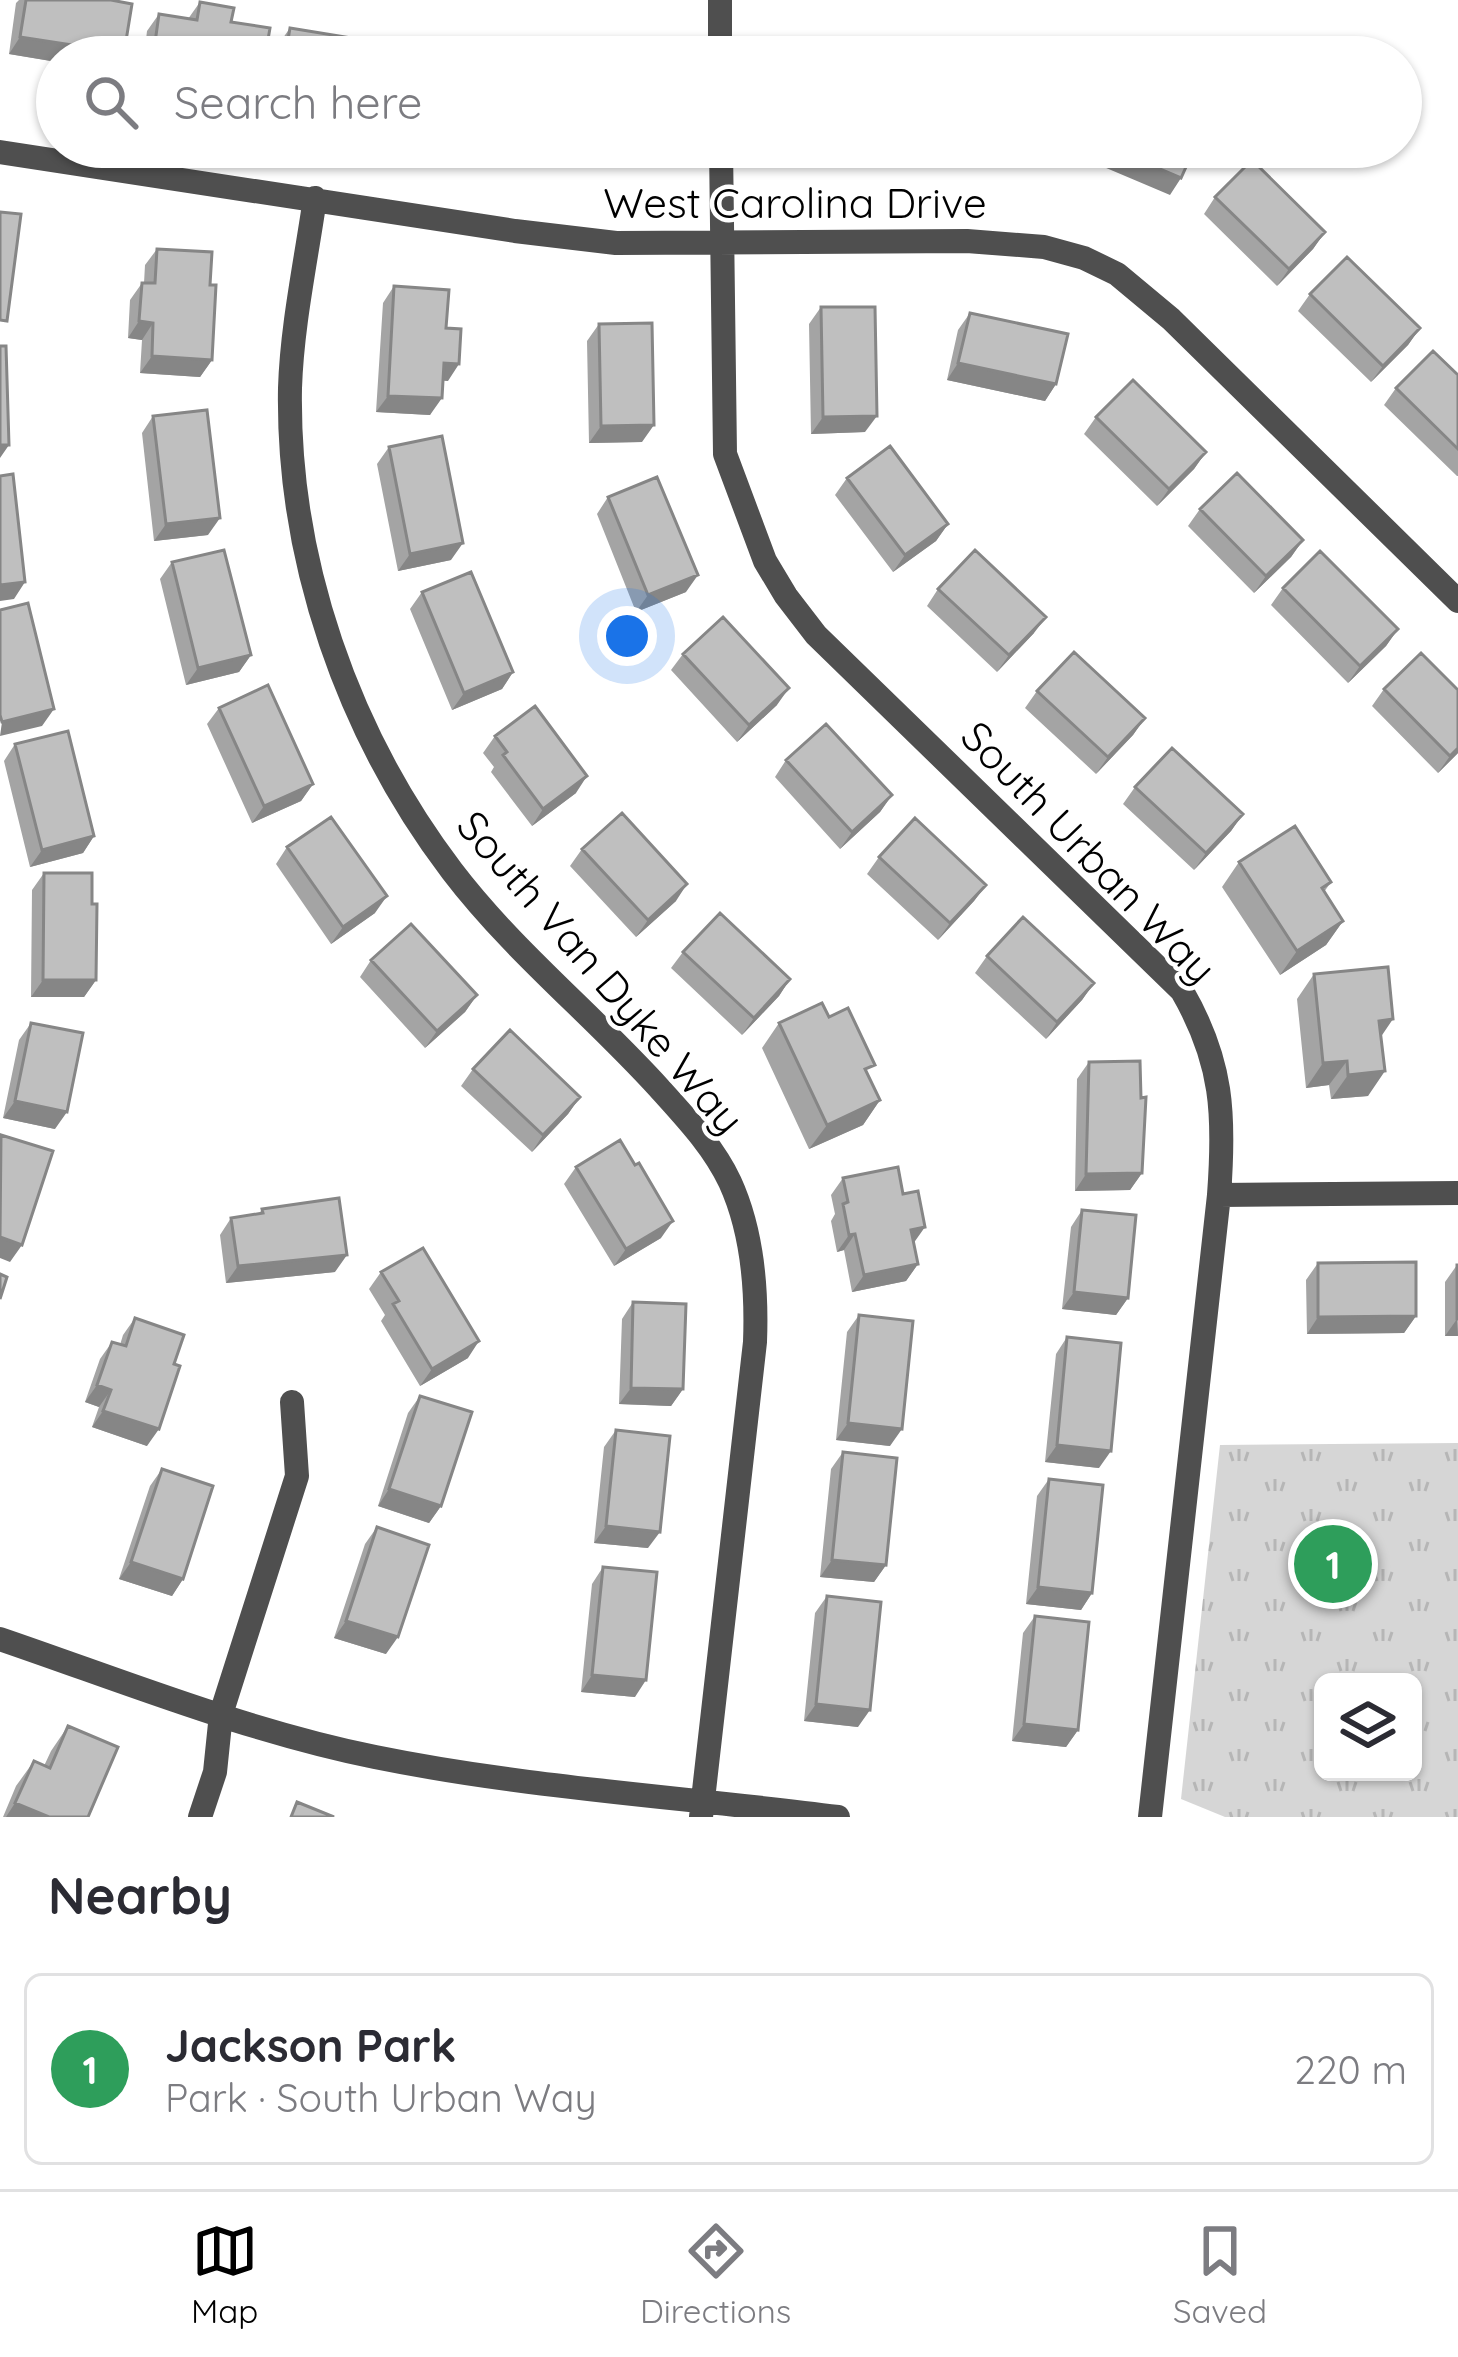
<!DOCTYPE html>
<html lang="en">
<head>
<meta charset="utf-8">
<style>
  :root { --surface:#fff; --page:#f2f2f3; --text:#2b2b33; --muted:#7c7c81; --line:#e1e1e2; --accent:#000 }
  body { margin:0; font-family:Quicksand,sans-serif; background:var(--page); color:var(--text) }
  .controls { position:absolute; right:36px; bottom:36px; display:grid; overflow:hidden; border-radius:18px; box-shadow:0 3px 9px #0004 }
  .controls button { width:108px; height:108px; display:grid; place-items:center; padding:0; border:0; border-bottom:3px solid var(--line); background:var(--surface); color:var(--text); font:60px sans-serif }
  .you { position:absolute; left:627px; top:636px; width:42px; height:42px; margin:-30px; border:9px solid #fff; border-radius:50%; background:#1a73e8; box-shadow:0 0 0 18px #1a73e833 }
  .badge { display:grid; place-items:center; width:78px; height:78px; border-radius:50%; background:var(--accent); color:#fff; font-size:39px; font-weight:700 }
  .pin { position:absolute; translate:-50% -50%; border:6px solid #fff; box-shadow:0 3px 12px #0006 }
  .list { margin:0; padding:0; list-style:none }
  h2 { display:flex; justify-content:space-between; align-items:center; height:156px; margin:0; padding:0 48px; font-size:51px }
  h2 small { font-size:39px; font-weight:400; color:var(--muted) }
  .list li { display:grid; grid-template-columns:78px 1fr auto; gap:36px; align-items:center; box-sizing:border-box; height:192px; margin:0 24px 24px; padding:0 24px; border:3px solid var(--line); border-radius:18px }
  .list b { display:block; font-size:45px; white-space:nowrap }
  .list p { margin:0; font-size:39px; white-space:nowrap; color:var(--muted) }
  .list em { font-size:39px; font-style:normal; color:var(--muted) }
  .icon { flex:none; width:66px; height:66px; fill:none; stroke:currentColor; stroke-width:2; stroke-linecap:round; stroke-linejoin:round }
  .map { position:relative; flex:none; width:1458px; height:1817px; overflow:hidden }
  .search { position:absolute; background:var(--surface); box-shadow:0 3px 9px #0004; left:36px; right:36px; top:36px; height:132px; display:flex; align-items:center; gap:30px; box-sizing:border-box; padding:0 42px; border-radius:66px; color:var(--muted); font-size:45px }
  .sheet { height:372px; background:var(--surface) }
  nav { display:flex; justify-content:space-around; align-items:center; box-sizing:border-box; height:168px; border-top:3px solid var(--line); background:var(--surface); font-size:33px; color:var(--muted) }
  nav a { display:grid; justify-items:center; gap:6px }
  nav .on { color:var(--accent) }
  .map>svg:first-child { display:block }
  .park { fill:url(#park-tufts); fill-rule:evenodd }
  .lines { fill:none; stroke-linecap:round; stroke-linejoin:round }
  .minor { stroke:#4f4f4f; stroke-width:24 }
  .wall { fill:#a4a4a4 }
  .shaded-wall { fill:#868686 }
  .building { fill:#bfbfbf; stroke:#868686; stroke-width:3 }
  .labels { text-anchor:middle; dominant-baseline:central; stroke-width:9; stroke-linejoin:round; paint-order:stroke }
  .street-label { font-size:42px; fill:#000; stroke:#fff }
</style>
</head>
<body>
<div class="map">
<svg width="1458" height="1817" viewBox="0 0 1458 1817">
  <defs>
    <pattern id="park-tufts" width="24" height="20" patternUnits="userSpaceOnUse" patternTransform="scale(3)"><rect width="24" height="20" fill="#d6d6d6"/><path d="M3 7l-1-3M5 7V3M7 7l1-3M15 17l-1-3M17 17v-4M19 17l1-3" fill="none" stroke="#b6b6b6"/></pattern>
  </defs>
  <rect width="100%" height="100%" fill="#fff"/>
  <!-- park -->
  <path class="park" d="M 1458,1443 L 1458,1817 L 1225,1817 L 1181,1799 L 1220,1445 ZM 1323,1682 L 1413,1682 L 1413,1772 L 1323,1772 Z"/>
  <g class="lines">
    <!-- minor -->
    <path class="minor" d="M 720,57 L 720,0
      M 721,147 L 725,454 L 765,561 L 786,596 L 816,635 L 1182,991 C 1223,1062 1225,1115 1219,1195 L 1150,1817
      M 0,152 L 515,231 L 616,243 L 967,241 L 1044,247 L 1084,258 L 1117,274 L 1171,319 L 1458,601
      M 315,198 C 306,261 292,325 290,388 C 287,560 348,734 452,871 C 513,951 592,1014 659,1088 C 685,1117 713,1146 730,1182 C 752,1230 757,1290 755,1342 L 701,1817
      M 1219,1195 L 1458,1193
      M 0,1639 C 123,1681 247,1731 375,1757 C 527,1788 684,1797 838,1817
      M 200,1817 L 215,1772 L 221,1714 L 297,1476 L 292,1402"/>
  </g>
  <!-- wall -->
  <path class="wall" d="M 19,0 L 111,0 L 57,57 L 57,62 L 9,54 L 16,3 Z
    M 200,2 L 231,22 L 265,57 L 144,57 L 147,31 L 159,14 L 188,19 Z
    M 290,28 L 392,57 L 276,57 L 278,45 Z
    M 1215,197 L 1325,232 L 1313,249 L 1277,286 L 1204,214 Z
    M 157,249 L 210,285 L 212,360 L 200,377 L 140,373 L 142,340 L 128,338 L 130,300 L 142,283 L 144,283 L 145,265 Z
    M 394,286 L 446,328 L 448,381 L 443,380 L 430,415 L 376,412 L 383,303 Z
    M 1310,294 L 1420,328 L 1408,345 L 1371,382 L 1298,311 Z
    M 821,307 L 865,432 L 811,434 L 809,324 Z
    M 970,313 L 1056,384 L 1045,401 L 947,380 L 958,330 Z
    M 599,324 L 642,442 L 589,443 L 587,341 Z
    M 1458,375 L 1458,476 L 1457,476 L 1384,405 L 1396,388 Z
    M 153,416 L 208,535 L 154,541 L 142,433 Z
    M 1096,417 L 1206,452 L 1194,469 L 1157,506 L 1084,434 Z
    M 389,447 L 451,560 L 398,571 L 377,464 Z
    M 847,478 L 948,524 L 936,541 L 893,572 L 835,495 Z
    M 608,497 L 686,592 L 636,612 L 597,514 Z
    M 1200,509 L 1303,540 L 1291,557 L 1254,593 L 1188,526 Z
    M 172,562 L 251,655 L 239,672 L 186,685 L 160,579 Z
    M 1283,588 L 1398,629 L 1386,646 L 1348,683 L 1271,605 Z
    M 938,589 L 1034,633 L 997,672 L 927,606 Z
    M 422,592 L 513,672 L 502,689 L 452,710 L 410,609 Z
    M 683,654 L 777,705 L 737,742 L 671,670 Z
    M 1384,689 L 1458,690 L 1458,753 L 1438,773 L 1372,706 Z
    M 1037,691 L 1145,718 L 1133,735 L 1096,774 L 1025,708 Z
    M 219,708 L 313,784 L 301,801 L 252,823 L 207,724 Z
    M 495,736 L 576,793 L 532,826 L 491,772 L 494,767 L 483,753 Z
    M 15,744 L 94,836 L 83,853 L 30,867 L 4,761 Z
    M 786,760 L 892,795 L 880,812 L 840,849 L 775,777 Z
    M 1135,787 L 1243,814 L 1231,831 L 1194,870 L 1123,804 Z
    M 287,847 L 375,913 L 331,944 L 276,864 Z
    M 582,849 L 676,901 L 636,937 L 570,866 Z
    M 879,857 L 986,885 L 974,901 L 938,940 L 867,874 Z
    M 1239,862 L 1331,882 L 1324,892 L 1343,921 L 1326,945 L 1280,975 L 1222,887 Z
    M 44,873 L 96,980 L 84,997 L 31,997 L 32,890 Z
    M 683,952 L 790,979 L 779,996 L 742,1035 L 671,968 Z
    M 987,956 L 1094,983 L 1082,1000 L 1046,1039 L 975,973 Z
    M 371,960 L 477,995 L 465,1012 L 425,1048 L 360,977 Z
    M 1314,974 L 1381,1036 L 1368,1096 L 1331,1099 L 1329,1085 L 1306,1088 L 1297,999 Z
    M 829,1017 L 868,1075 L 880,1100 L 863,1125 L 809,1149 L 762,1048 L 779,1023 Z
    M 31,1023 L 55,1129 L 3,1118 L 19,1040 Z
    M 1089,1062 L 1142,1173 L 1130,1190 L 1075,1191 L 1077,1079 Z
    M 473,1069 L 580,1097 L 568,1114 L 532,1152 L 461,1086 Z
    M 576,1167 L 661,1238 L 614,1266 L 564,1184 Z
    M 843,1178 L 914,1244 L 918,1264 L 906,1281 L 852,1292 L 844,1250 L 837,1252 L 831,1221 L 835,1214 L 831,1195 Z
    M 262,1209 L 335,1272 L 226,1283 L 220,1235 L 231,1218 L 259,1214 Z
    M 1082,1210 L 1128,1298 L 1116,1315 L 1062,1309 L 1071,1227 Z
    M 1318,1263 L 1416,1316 L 1404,1333 L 1307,1334 L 1306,1280 Z
    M 1457,1265 L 1458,1336 L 1445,1336 L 1445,1282 Z
    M 381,1272 L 468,1358 L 420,1386 L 381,1321 L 385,1315 L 369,1289 Z
    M 633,1302 L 683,1389 L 671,1406 L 619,1404 L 622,1319 Z
    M 859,1315 L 890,1446 L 836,1440 L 847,1332 Z
    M 135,1318 L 147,1446 L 92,1427 L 99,1407 L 85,1402 L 100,1359 L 112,1342 L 120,1345 L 123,1335 Z
    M 1067,1337 L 1099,1468 L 1045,1462 L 1056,1354 Z
    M 420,1396 L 441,1506 L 429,1523 L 378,1506 L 408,1413 Z
    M 616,1430 L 648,1548 L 594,1543 L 604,1447 Z
    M 843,1452 L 886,1565 L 874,1582 L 820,1577 L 831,1469 Z
    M 162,1469 L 183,1579 L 172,1596 L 119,1579 L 150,1486 Z
    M 1049,1479 L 1092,1593 L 1081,1610 L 1026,1604 L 1037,1496 Z
    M 377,1527 L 386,1654 L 334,1638 L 365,1544 Z
    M 603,1567 L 635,1697 L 581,1692 L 592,1584 Z
    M 827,1596 L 858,1727 L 804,1721 L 815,1613 Z
    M 1035,1616 L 1078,1730 L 1066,1747 L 1012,1741 L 1023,1633 Z
    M 68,1726 L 88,1817 L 3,1817 L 16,1786 L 34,1761 L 44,1766 L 51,1751 Z"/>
  <!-- shaded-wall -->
  <path class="shaded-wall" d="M 20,37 L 124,53 L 122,57 L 57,57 L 57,62 L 9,54 Z
    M 819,147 L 910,147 L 904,154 L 813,156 Z
    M 958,147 L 1049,147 L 1045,153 L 953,154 Z
    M 1094,147 L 1108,147 L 1181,178 L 1170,195 L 1085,159 Z
    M 1325,232 L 1313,249 L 1277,286 L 1289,269 Z
    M 139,321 L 153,323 L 142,340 L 128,338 Z
    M 1420,328 L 1408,345 L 1371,382 L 1383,366 Z
    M 152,356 L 212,360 L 200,377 L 140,373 Z
    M 444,363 L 459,364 L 448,381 L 433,380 Z
    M 958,363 L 1056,384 L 1045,401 L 947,380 Z
    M 388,396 L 442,398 L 430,415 L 376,412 Z
    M 877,416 L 865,432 L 811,434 L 823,417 Z
    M 654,425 L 642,442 L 589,443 L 601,426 Z
    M 0,445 L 9,445 L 0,458 Z
    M 1206,452 L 1194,469 L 1157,506 L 1169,489 Z
    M 220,518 L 208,535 L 154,541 L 166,524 Z
    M 948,524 L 936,541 L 893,572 L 905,555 Z
    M 1303,540 L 1291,557 L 1254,593 L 1266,576 Z
    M 463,543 L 451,560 L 398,571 L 410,554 Z
    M 698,575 L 686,592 L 636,612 L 648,595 Z
    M 25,582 L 14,599 L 0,601 L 0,585 Z
    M 1046,617 L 1034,633 L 997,672 L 1009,655 Z
    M 1398,629 L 1386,646 L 1348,683 L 1360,666 Z
    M 251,655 L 239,672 L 186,685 L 198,668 Z
    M 513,672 L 502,689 L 452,710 L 464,693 Z
    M 789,688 L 777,705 L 737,742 L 749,725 Z
    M 54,709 L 42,726 L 0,736 L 2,722 Z
    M 1145,718 L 1133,735 L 1096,774 L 1108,757 Z
    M 1458,748 L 1458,753 L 1438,773 L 1450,756 Z
    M 587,776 L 576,793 L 532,826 L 543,809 Z
    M 313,784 L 301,801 L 252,823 L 264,806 Z
    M 892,795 L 880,812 L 840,849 L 852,832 Z
    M 1243,814 L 1231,831 L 1194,870 L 1206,853 Z
    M 94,836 L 83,853 L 30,867 L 42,850 Z
    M 687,884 L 676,901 L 636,937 L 648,920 Z
    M 986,885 L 974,901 L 938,940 L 950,923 Z
    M 387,896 L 375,913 L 331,944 L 343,927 Z
    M 1343,921 L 1326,945 L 1280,975 L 1297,951 Z
    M 790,979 L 779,996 L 742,1035 L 754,1018 Z
    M 43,980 L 96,980 L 84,997 L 31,997 Z
    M 1094,983 L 1082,1000 L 1046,1039 L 1057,1022 Z
    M 477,995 L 465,1012 L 425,1048 L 437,1031 Z
    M 1393,1019 L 1376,1044 L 1379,1021 Z
    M 1347,1061 L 1329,1085 L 1306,1088 L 1323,1063 Z
    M 1385,1071 L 1368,1096 L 1331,1099 L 1348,1075 Z
    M 580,1097 L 568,1114 L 532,1152 L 543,1135 Z
    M 880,1100 L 863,1125 L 809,1149 L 827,1125 Z
    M 15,1101 L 67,1112 L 55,1129 L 3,1118 Z
    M 1142,1173 L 1130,1190 L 1075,1191 L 1086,1174 Z
    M 673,1221 L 661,1238 L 614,1266 L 626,1249 Z
    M 925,1227 L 913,1244 L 911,1230 Z
    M 855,1234 L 844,1250 L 837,1252 L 849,1235 Z
    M 0,1237 L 22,1245 L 10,1262 L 0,1258 Z
    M 347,1255 L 335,1272 L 226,1283 L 238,1266 Z
    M 918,1264 L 906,1281 L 852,1292 L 864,1275 Z
    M 1074,1292 L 1128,1298 L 1116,1315 L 1062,1309 Z
    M 1416,1316 L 1404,1333 L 1307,1334 L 1318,1317 Z
    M 1457,1319 L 1458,1336 L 1445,1336 Z
    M 479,1341 L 468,1358 L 420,1386 L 432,1369 Z
    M 97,1385 L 111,1390 L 99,1407 L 85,1402 Z
    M 631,1388 L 683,1389 L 671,1406 L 619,1404 Z
    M 103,1411 L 159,1429 L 147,1446 L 92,1427 Z
    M 848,1423 L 902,1429 L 890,1446 L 836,1440 Z
    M 1057,1445 L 1111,1451 L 1099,1468 L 1045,1462 Z
    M 389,1489 L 441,1506 L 429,1523 L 378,1506 Z
    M 606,1526 L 660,1532 L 648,1548 L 594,1543 Z
    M 832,1560 L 886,1565 L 874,1582 L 820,1577 Z
    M 131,1562 L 183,1579 L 172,1596 L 119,1579 Z
    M 1038,1587 L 1092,1593 L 1081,1610 L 1026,1604 Z
    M 346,1621 L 398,1637 L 386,1654 L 334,1638 Z
    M 592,1675 L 646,1680 L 635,1697 L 581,1692 Z
    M 816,1704 L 870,1710 L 858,1727 L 804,1721 Z
    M 1024,1724 L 1078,1730 L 1066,1747 L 1012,1741 Z
    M 15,1803 L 49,1817 L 6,1817 Z"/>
  <!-- building -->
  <path class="building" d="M 26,0 L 111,0 L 132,4 L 124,53 L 20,37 Z
    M 200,2 L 234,8 L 231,22 L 270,28 L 265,57 L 153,57 L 159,14 L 197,20 Z
    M 290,28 L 394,45 L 392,57 L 285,57 Z
    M 561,50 L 657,53 L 657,57 L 561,57 Z
    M 1108,147 L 1195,147 L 1181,178 Z
    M 1252,160 L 1325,232 L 1289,269 L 1215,197 Z
    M 0,212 L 21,214 L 7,321 L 0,320 Z
    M 157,249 L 212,252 L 210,285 L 216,285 L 212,360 L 152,356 L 153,323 L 139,321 L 142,283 L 155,283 Z
    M 1347,257 L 1420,328 L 1383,366 L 1310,294 Z
    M 394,286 L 449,290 L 446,328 L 461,329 L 459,364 L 444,363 L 442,398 L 388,396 Z
    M 821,307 L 875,307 L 877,416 L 823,417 Z
    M 970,313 L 1068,334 L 1056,384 L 958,363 Z
    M 652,323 L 654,425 L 601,426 L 599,324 Z
    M 0,346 L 6,346 L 9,445 L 0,445 Z
    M 1433,351 L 1458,375 L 1458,449 L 1396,388 Z
    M 1133,380 L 1206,452 L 1169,489 L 1096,417 Z
    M 207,410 L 220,518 L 166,524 L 153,416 Z
    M 442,436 L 463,543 L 410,554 L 389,447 Z
    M 890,446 L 948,524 L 905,555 L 847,478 Z
    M 1237,473 L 1303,540 L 1266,576 L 1200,509 Z
    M 13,474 L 25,582 L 0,585 L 0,476 Z
    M 657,477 L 698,575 L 648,595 L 608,497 Z
    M 224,550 L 251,655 L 198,668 L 172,562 Z
    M 975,550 L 1046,617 L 1009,655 L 938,589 Z
    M 1320,551 L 1398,629 L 1360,666 L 1283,588 Z
    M 471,572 L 513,672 L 464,693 L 422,592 Z
    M 28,603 L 54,709 L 2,722 L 0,715 L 0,610 Z
    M 723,617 L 789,688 L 749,725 L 683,654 Z
    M 1074,652 L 1145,718 L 1108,757 L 1037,691 Z
    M 1421,653 L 1458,690 L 1458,748 L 1450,756 L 1384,689 Z
    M 268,685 L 313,784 L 264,806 L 219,708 Z
    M 535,706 L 587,776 L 543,809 L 503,755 L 507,752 L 495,736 Z
    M 826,724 L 892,795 L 852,832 L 786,760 Z
    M 68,731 L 94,836 L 42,850 L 15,744 Z
    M 1172,748 L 1243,814 L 1206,853 L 1135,787 Z
    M 622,813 L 687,884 L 648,920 L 582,849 Z
    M 331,817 L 387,896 L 343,927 L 287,847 Z
    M 915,818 L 986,885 L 950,923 L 879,857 Z
    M 1295,826 L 1331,882 L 1322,888 L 1343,921 L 1297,951 L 1239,862 Z
    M 44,873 L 92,873 L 92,904 L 97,904 L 96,980 L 43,980 Z
    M 720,913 L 790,979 L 754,1018 L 683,952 Z
    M 1023,917 L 1094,983 L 1057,1022 L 987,956 Z
    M 411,924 L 477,995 L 437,1031 L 371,960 Z
    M 1388,967 L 1393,1019 L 1379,1021 L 1385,1071 L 1348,1075 L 1347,1061 L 1323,1063 L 1314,974 Z
    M 822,1003 L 829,1017 L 848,1008 L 875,1065 L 865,1069 L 880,1100 L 827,1125 L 779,1023 Z
    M 31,1023 L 83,1033 L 67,1112 L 15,1101 Z
    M 510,1030 L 580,1097 L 543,1135 L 473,1069 Z
    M 1140,1061 L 1141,1098 L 1146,1097 L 1142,1173 L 1086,1174 L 1089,1062 Z
    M 1,1135 L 53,1151 L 22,1245 L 0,1237 Z
    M 620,1140 L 635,1165 L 639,1163 L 673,1221 L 626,1249 L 576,1167 Z
    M 898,1167 L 903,1194 L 918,1191 L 925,1227 L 911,1230 L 918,1264 L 864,1275 L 855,1234 L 849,1235 L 843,1204 L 848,1202 L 843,1178 Z
    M 339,1198 L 347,1255 L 238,1266 L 231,1218 L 263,1213 L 262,1209 Z
    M 1082,1210 L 1136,1215 L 1128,1298 L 1074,1292 Z
    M 423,1248 L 479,1341 L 432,1369 L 393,1304 L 399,1301 L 381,1272 Z
    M 1416,1262 L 1416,1316 L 1318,1317 L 1318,1263 Z
    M 1457,1265 L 1458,1265 L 1458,1319 L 1457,1319 Z
    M 0,1274 L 7,1277 L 0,1299 Z
    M 633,1302 L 686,1304 L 683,1389 L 631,1388 Z
    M 859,1315 L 913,1321 L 902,1429 L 848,1423 Z
    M 135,1318 L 184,1335 L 174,1364 L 180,1366 L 159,1429 L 103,1411 L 111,1390 L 97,1385 L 112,1342 L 126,1346 Z
    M 1067,1337 L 1121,1343 L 1111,1451 L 1057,1445 Z
    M 420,1396 L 472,1412 L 441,1506 L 389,1489 Z
    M 616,1430 L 670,1436 L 660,1532 L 606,1526 Z
    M 843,1452 L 897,1458 L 886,1565 L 832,1560 Z
    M 162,1469 L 213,1486 L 183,1579 L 131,1562 Z
    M 1049,1479 L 1103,1485 L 1092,1593 L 1038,1587 Z
    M 377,1527 L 429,1545 L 398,1637 L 346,1621 Z
    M 603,1567 L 657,1572 L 646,1680 L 592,1675 Z
    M 827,1596 L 881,1602 L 870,1710 L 816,1704 Z
    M 1035,1616 L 1089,1622 L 1078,1730 L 1024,1724 Z
    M 68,1726 L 118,1747 L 88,1817 L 49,1817 L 15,1803 L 34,1761 L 50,1768 Z
    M 297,1802 L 334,1817 L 291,1817 Z"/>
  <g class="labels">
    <!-- street labels -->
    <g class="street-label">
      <text x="795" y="202">West Carolina Drive</text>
      <text transform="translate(1089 852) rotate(46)">South Urban Way</text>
      <text transform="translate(601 972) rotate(49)">South Van Dyke Way</text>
    </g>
  </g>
</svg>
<div class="controls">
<button><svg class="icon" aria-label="layers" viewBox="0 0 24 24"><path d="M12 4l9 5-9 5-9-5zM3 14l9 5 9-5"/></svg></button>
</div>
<div class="you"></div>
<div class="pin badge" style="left:1333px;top:1564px;background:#2e9e5b">1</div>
<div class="search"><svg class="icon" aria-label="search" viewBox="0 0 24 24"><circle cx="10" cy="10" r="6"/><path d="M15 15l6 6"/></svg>Search here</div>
</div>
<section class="sheet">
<h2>Nearby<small></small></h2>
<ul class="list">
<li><span class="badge" style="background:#2e9e5b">1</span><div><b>Jackson Park</b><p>Park · South Urban Way</p></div><em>220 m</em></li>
</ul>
</section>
<nav>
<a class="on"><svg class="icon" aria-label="map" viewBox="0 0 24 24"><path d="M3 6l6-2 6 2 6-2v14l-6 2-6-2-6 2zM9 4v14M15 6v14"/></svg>Map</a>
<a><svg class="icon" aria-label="directions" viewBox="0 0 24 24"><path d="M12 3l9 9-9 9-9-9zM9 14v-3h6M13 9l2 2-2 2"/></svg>Directions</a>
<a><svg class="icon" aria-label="saved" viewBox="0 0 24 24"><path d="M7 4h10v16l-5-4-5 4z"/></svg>Saved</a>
</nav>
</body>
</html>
